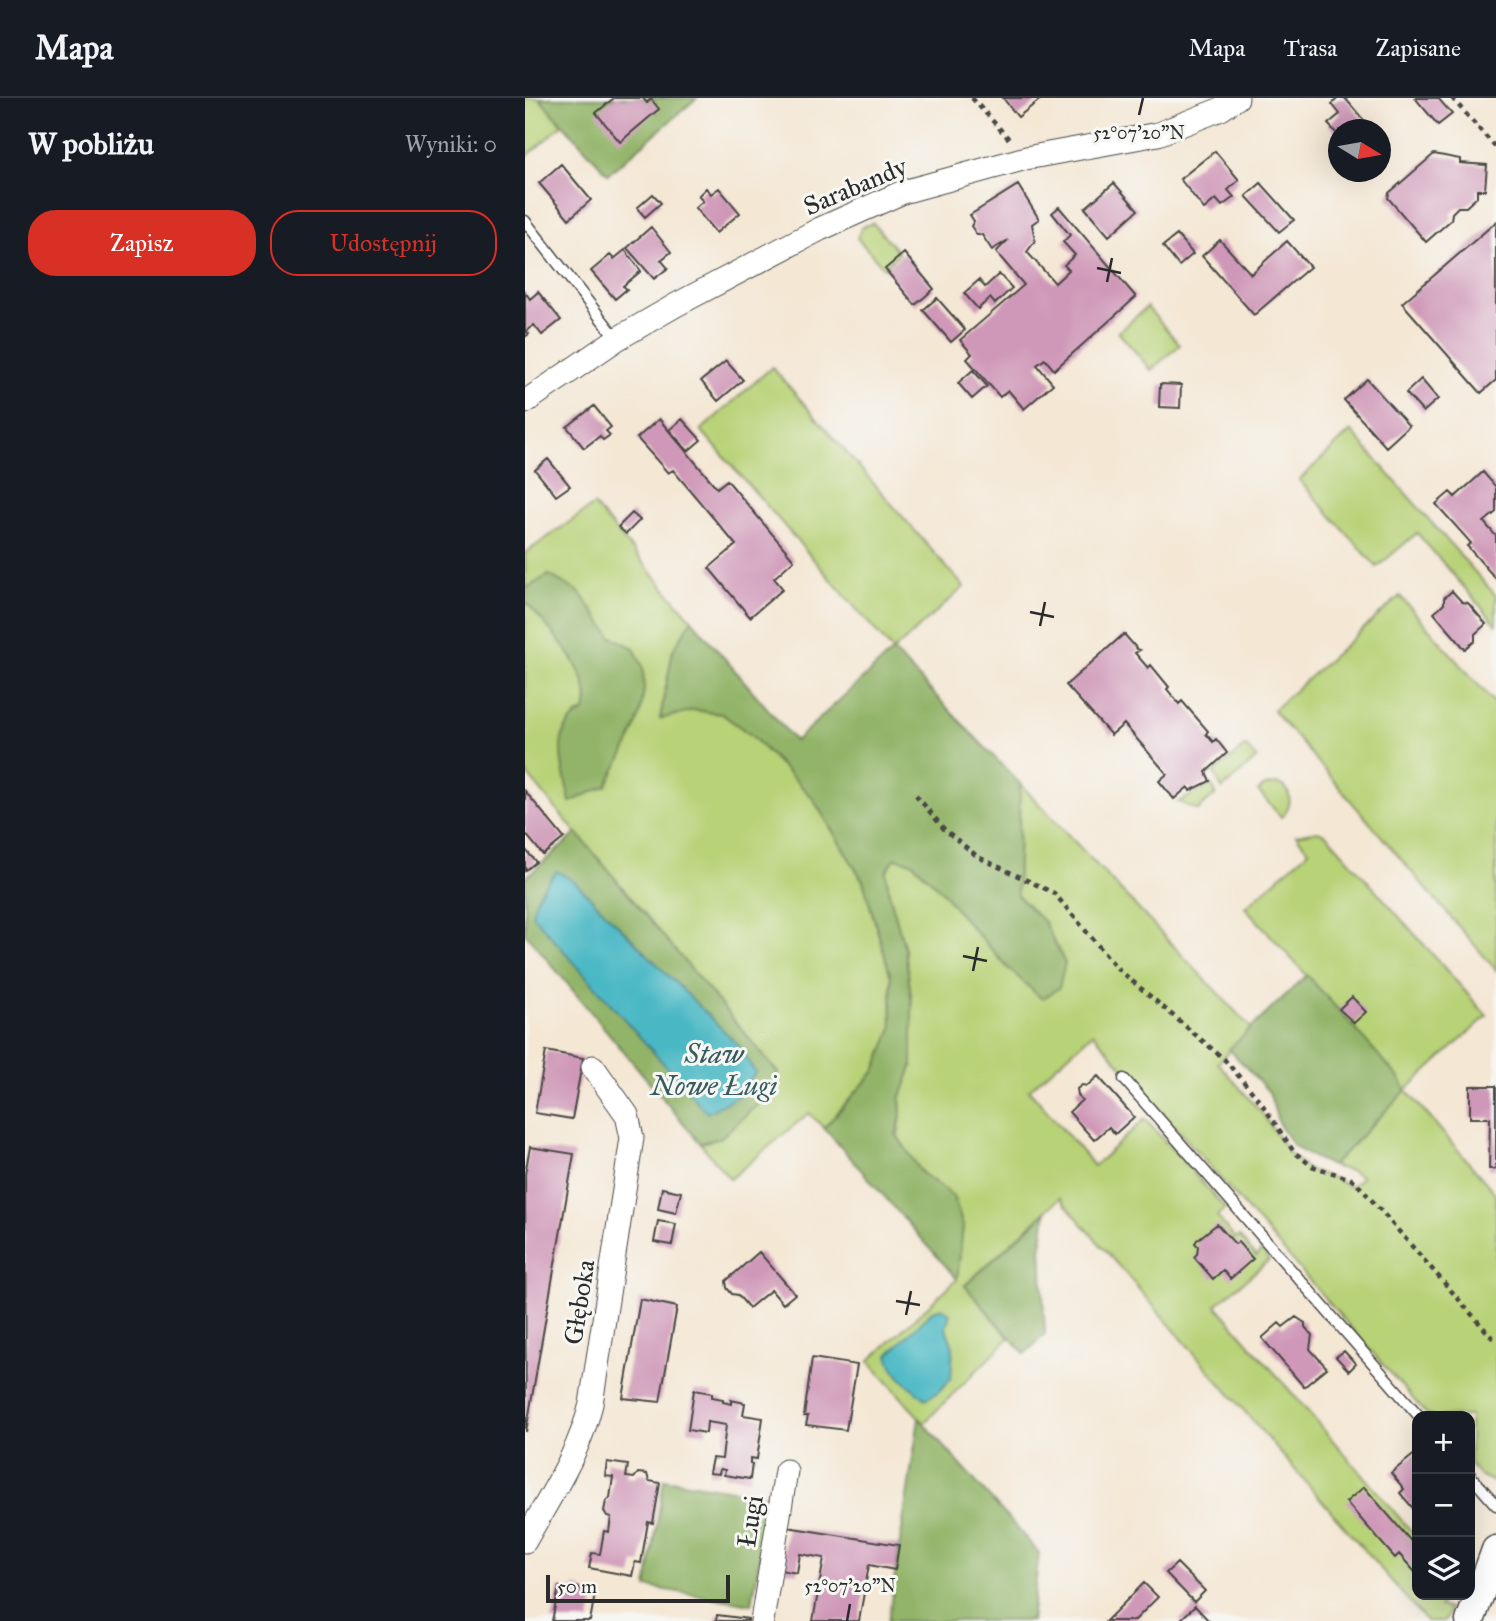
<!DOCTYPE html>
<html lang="pl">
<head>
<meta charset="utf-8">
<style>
  :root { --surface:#171b24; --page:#20242c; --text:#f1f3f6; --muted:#9ea1a6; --line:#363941; --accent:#d93025 }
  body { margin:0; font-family:"IM FELL Great Primer",serif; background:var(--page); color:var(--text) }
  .controls { position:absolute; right:21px; bottom:21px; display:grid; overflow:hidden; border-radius:14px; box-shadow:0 7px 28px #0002 }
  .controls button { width:63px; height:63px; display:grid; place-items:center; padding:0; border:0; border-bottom:2px solid var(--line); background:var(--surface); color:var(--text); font:35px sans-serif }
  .compass { position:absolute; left:803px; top:21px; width:63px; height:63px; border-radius:50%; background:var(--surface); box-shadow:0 7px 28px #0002; rotate:101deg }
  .scale { position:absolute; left:21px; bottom:18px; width:184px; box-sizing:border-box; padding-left:7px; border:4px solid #2b2b2b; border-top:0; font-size:19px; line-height:24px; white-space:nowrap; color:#2b2b2b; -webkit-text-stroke:5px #f6f6f2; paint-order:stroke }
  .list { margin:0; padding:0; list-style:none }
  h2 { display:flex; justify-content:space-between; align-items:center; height:91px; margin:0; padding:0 28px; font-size:30px }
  h2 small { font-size:23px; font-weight:400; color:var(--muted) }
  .actions { display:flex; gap:14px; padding:21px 28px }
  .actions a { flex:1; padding:16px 0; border:2px solid var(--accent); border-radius:28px; text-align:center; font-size:24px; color:var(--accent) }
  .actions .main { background:var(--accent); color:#fff }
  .icon { flex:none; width:38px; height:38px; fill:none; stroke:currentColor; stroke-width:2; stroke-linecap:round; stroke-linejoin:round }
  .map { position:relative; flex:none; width:971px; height:1523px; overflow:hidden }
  header { display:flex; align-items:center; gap:42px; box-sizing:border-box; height:98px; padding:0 35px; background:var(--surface); border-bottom:2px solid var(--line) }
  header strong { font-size:33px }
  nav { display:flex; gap:38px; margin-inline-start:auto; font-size:24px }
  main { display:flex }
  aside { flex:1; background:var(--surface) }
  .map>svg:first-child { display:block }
  .green { fill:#b8d277; stroke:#727e51; stroke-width:2 }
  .forest { fill:#92b468; stroke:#5e704a; stroke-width:2 }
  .water { fill:#4ab8c4; stroke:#3a7278; stroke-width:2 }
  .building { fill:#cf98b8 }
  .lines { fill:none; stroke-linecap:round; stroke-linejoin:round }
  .service-casing { stroke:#494744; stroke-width:13 }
  .minor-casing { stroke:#494744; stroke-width:25 }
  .tertiary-casing { stroke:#494744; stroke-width:31 }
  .path { stroke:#494744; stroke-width:4.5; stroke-dasharray:5 5; stroke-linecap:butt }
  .service { stroke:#fff; stroke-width:10 }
  .minor { stroke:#fff; stroke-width:23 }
  .tertiary { stroke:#fff; stroke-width:28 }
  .ticks { fill:none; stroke:#2b2b2b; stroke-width:2.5 }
  .labels { text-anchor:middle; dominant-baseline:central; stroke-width:6; stroke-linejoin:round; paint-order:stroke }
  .street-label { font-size:26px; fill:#2b2b2b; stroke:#f6f6f2 }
  .water-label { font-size:28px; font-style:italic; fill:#365c61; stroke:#f6f6f2 }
  .ticks-label { font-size:18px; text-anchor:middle; fill:#2b2b2b; stroke:#f6f6f2; stroke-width:6; stroke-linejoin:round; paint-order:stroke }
</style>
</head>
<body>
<header>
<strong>Mapa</strong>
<nav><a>Mapa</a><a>Trasa</a><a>Zapisane</a></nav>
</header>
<main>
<aside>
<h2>W pobliżu<small>Wyniki: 0</small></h2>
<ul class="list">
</ul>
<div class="actions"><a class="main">Zapisz</a><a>Udostępnij</a></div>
</aside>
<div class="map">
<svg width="971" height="1523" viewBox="0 0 971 1523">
  <rect width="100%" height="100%" fill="#f6f6f2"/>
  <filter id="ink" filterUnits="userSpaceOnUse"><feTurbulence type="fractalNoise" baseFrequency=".0143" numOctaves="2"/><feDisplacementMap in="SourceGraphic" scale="14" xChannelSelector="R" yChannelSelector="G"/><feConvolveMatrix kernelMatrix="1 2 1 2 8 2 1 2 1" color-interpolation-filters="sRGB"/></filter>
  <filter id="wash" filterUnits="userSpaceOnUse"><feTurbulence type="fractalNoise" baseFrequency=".00686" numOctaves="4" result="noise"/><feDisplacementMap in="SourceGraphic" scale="28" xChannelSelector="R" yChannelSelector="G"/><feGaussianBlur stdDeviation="1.57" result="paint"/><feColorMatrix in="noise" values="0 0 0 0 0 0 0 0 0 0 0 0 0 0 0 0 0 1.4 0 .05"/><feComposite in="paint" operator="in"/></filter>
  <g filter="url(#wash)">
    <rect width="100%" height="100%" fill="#f4e7d4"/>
    <!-- green -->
    <path class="green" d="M 0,0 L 14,0 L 37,27 L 0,60 Z
      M 348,125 L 374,155 L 359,170 L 332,140 L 337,129 Z
      M 622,209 L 655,247 L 626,272 L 593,234 Z
      M 247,269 L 439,489 L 368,553 L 176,332 Z
      M 826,333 L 971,498 L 971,526 L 892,435 L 852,469 L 774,382 Z
      M 69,407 L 167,522 L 148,552 L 135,621 L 169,612 L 197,616 L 226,637 L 287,699 L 338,783 L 366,879 L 367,930 L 350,973 L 299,1030 L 284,1015 L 205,1081 L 175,1045 L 195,1040 L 243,997 L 253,975 L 0,674 L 0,503 C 23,528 72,576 60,613 L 50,618 L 93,664 L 104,646 L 109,550 L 87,539 L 54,494 L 24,477 L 0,491 L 0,455 Z
      M 875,498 L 971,607 L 971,872 L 748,612 Z
      M 720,648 L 732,660 L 697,691 L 689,675 Z
      M 495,686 L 726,930 L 693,965 L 736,1014 L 765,1056 L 783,1072 L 810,1081 L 825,1089 L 837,1079 L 826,1073 L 807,1068 L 881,992 L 874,980 L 720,809 L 784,753 L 771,737 L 793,733 L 802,737 L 962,918 L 881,992 L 971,1096 L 971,1385 L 954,1377 L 945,1367 L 945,1318 L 903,1318 L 568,935 L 504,992 L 569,1068 L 620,1021 L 700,1110 L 692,1118 L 710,1141 L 714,1138 L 731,1159 L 737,1152 L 744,1162 L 691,1207 L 892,1440 L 892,1497 L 919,1497 L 915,1508 L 924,1511 L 920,1523 L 901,1523 L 535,1100 L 440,1187 L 484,1240 L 399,1325 L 344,1263 L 432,1181 L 438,1128 L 428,1098 L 397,1075 L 373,1039 L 376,1018 L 375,1001 L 387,969 L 387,907 L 380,851 L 364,795 L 361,774 L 370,760 L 387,764 L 418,793 L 433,814 L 482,869 L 519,824 L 492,797 Z
      M 752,686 L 760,689 C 767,698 766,712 756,719 L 733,693 L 740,688 Z
      M 687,687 L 691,696 L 673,712 L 653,704 Z"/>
    <!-- forest -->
    <path class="forest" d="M 14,0 L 172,0 L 83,76 Z
      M 24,477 L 54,494 L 87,539 L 109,550 L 118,569 L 119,592 L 115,617 L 104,646 L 81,688 L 45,704 C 39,672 22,631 60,613 C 72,577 22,528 0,503 L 0,491 Z
      M 167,522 L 270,643 L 368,553 L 495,686 L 492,797 L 519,824 L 540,865 L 534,890 L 517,901 L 482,869 L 433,814 L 417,793 L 387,764 L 370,760 L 361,774 L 364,795 L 380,851 L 387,907 L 387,969 L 375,1001 L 376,1018 L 371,1036 L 397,1075 L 428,1098 L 438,1128 L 432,1181 L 299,1030 L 350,973 L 367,930 L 366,879 L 338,783 L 287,699 L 226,637 L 197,616 L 169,612 L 135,621 L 148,552 Z
      M 52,735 L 253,975 L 243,997 L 195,1040 L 175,1045 L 0,835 L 0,780 Z
      M 782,877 L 874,980 L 881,992 L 807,1068 L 779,1055 L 767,1046 L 754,1026 L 744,994 L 704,951 Z
      M 521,1114 L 516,1151 L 520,1236 L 500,1256 L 440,1188 Z
      M 394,1320 L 514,1455 L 506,1523 L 363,1523 Z
      M 139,1381 L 245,1398 L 227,1506 L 122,1489 Z"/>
    <!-- water -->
    <path class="water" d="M 32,773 L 50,784 L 216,950 L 230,975 L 213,998 L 182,1015 L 7,817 C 10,798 19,787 32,773 Z
      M 417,1210 L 425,1215 L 421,1230 L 428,1249 L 426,1281 L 413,1294 L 401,1301 C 385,1289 368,1277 363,1257 L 407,1213 Z"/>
    <g id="blocks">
      <!-- building -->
      <path class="building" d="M 89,0 L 118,0 L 122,5 L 126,1 L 134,11 L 95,44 L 71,15 Z
        M 478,0 L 517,0 L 493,19 Z
        M 813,0 L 820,0 L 847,32 L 814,32 L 814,38 L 803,26 L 815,16 L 807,6 Z
        M 890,0 L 913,0 L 927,16 L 913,27 Z
        M 690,53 L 714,82 L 703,92 L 709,99 L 697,108 L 691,101 L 679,111 L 655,81 Z
        M 909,56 L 935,61 L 935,65 L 962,67 L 960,92 L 952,92 L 952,99 L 941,109 L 933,109 L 927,115 L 926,122 L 901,144 L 863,100 L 864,95 Z
        M 36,66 L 66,102 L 44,121 L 14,85 Z
        M 589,85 L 613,112 L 584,138 L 560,110 Z
        M 736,85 L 769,122 L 754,134 L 721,98 Z
        M 493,87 L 514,121 L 507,126 L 510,143 L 502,154 L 530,185 L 544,172 L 539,167 L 550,157 L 538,144 L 545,137 L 527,115 L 534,109 L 611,199 L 529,272 L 520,261 L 512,267 L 528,286 L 499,311 L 483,292 L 475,299 L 442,261 L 447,256 L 435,242 L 499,187 L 471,154 L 483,142 L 467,152 L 457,137 L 452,137 L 446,128 L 449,123 L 445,117 Z
        M 181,90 L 186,96 L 194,90 L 215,115 L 191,135 L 170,110 L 178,103 L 173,98 Z
        M 128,96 L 136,105 L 120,119 L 112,110 Z
        M 971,124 L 971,282 L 956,295 L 877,205 Z
        M 126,129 L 146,154 L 136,162 L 143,170 L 129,181 L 102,150 Z
        M 652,137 L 668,156 L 654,168 L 638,148 Z
        M 695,142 L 726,176 L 762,143 L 785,169 L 729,217 L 677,158 Z
        M 100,152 L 116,173 L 98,188 L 102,191 L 90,201 L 66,173 L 85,157 L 89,161 Z
        M 379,155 L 409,191 L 390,207 L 360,171 Z
        M 474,176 L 487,190 L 470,206 L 465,200 L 453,211 L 439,195 L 454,182 L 460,189 Z
        M 0,194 L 5,201 L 13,194 L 36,222 L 17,237 L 9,227 L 1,233 L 4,236 L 0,239 Z
        M 412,200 L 440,232 L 426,244 L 398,212 Z
        M 201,263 L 218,282 L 193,303 L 176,283 Z
        M 448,272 L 462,288 L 447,301 L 433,285 Z
        M 842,281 L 884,328 L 861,349 L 819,302 Z
        M 896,281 L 913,301 L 898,314 L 881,295 Z
        M 635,286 L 656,287 L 655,310 L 634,309 Z
        M 69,308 L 86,329 L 81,333 L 85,337 L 78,342 L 75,338 L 59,350 L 42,329 Z
        M 134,321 L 192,390 L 202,382 L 269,462 L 249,480 L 258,491 L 225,519 L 184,470 L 211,447 L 148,372 L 143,375 L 112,340 Z
        M 157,321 L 176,342 L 163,353 L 144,332 Z
        M 23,361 L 45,388 L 31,398 L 10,372 Z
        M 958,374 L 971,389 L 971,414 L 959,424 L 971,438 L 971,481 L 942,448 L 946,445 L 911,406 L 925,394 L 930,399 Z
        M 107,415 L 115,422 L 101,436 L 93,429 Z
        M 927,493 L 937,504 L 943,505 L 961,526 L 950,536 L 950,543 L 940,551 L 909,515 L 919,506 L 919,500 Z
        M 599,536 L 612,551 L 615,552 L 610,555 L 623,570 L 626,567 L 644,589 L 642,591 L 654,606 L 657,603 L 683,633 L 681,636 L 688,644 L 691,641 L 702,655 L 681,674 L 685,683 L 665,693 L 663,689 L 649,701 L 634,683 L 642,676 L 599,626 L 586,637 L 541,587 Z
        M 0,693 L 39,740 L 18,757 L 0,735 Z
        M 0,751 L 11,764 L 0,773 Z
        M 827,899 L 841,914 L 829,925 L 814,911 Z
        M 21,953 L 58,960 L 47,1021 L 10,1015 Z
        M 573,978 L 609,1019 L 590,1036 L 584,1029 L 569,1042 L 544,1014 L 557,1002 L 553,997 L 552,991 L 557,987 L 562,988 Z
        M 945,988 L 971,988 L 971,1071 L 964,1071 L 965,1020 L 945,1020 Z
        M 5,1049 L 49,1056 L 1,1334 L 0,1076 Z
        M 137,1090 L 156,1094 L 151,1115 L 133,1111 Z
        M 133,1123 L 151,1126 L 147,1147 L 129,1144 Z
        M 692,1126 L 710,1146 L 713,1144 L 728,1161 L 705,1181 L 698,1172 L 688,1181 L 669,1159 L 672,1156 L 673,1148 L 670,1145 L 672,1142 Z
        M 234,1154 L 270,1196 L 258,1206 L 246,1192 L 224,1210 L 213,1197 L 207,1196 L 202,1190 L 201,1183 Z
        M 115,1201 L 152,1209 L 135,1304 L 98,1300 Z
        M 771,1219 L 780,1225 L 780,1229 L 787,1237 L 785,1251 L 802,1270 L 779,1289 L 737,1240 L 754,1225 L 758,1229 Z
        M 819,1253 L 831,1266 L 824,1273 L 811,1259 Z
        M 287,1260 L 332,1267 L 321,1332 L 281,1327 L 283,1318 L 279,1318 Z
        M 169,1292 L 187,1295 L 187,1299 L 198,1301 L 198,1304 L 206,1306 L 206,1302 L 220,1305 L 218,1317 L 238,1320 L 232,1361 L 225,1360 L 225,1366 L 227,1366 L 225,1381 L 199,1377 L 200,1372 L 195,1371 L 194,1376 L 184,1375 L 187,1360 L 197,1361 L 201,1327 L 182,1324 L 181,1335 L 163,1332 Z
        M 892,1354 L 892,1415 L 875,1395 L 879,1391 L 866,1375 Z
        M 82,1364 L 103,1367 L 101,1379 L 109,1380 L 113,1375 L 122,1376 L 124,1383 L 135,1385 L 128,1425 L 123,1424 L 116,1465 L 110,1464 L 107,1478 L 64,1470 L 67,1455 L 75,1456 L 79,1433 L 84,1434 L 86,1419 L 82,1418 L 79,1413 L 81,1403 L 85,1400 L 88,1379 L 80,1378 Z
        M 839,1389 L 892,1450 L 892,1472 L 890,1474 L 874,1456 L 870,1460 L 821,1404 Z
        M 262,1429 L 374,1447 L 370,1472 L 344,1467 L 334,1523 L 288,1523 L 299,1460 L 275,1456 L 272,1475 L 255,1472 Z
        M 652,1465 L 680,1493 L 669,1504 L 641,1475 Z
        M 619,1485 L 633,1499 L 609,1523 L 581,1523 Z
        M 34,1489 L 46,1492 L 51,1489 L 56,1490 L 59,1494 L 70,1496 L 65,1523 L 27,1523 Z
        M 670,1508 L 684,1523 L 654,1523 Z
        M 192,1517 L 223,1521 L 223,1523 L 191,1523 Z"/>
    </g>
  </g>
  <g filter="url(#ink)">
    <use href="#blocks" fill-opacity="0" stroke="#494744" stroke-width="2"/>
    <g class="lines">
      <!-- service casing -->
      <g class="service-casing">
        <path id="service" d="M 0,123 L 92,241
          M 599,981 L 894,1318
          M 945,1377 L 971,1407"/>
      </g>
      <!-- minor casing -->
      <g class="minor-casing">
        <path id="minor" d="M 0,304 L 92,241 L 151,207 L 295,131 L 378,94 L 501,60 L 633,36 L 696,11 L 712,0
          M 0,1443 C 25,1398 54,1356 66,1306 L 107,1040 L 102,1017 L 68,969
          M 237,1523 L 261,1373"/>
      </g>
      <!-- tertiary casing -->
      <g class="tertiary-casing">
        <path id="tertiary" d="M 945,1523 L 971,1452"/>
      </g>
      <!-- path -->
      <path class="path" d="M 447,0 L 484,41
        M 927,0 L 971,50
        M 391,697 L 419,731 L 453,759 L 529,795 L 592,870 L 699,961 L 735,1003 L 769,1054 L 787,1068 L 826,1081 L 836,1090 L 971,1244"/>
      <!-- service -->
      <use href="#service" class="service"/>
      <!-- minor -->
      <use href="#minor" class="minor"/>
      <!-- tertiary -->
      <use href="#tertiary" class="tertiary"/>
    </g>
  </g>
  <!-- ticks -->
  <path class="ticks" d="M 614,17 L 618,0M 572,170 L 596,175M 582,184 L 587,160M 505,514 L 529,519M 515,528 L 520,504M 438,858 L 462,863M 448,873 L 453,849M 371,1203 L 395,1207M 381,1217 L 386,1193M 322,1523 L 325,1506"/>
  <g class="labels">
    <!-- street labels -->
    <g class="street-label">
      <text transform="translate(330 88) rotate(-23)">Sarabandy</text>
      <text transform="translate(54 1204) rotate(-81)">Głęboka</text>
      <text transform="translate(225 1423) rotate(-81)">Ługi</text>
    </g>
    <!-- water labels -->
    <g class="water-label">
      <text x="189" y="955">Staw<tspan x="189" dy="32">Nowe Ługi</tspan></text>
    </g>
  </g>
  <g class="ticks-label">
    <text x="614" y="41">52°07'20"N</text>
    <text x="325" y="1494">52°07'20"N</text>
  </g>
</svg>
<div class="controls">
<button>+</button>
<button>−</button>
<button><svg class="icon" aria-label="layers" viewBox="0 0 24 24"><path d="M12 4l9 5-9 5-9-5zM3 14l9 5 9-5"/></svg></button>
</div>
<svg class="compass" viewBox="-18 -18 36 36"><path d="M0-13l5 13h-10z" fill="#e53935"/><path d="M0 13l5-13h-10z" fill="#9ea1a6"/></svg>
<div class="scale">50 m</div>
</div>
</main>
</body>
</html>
